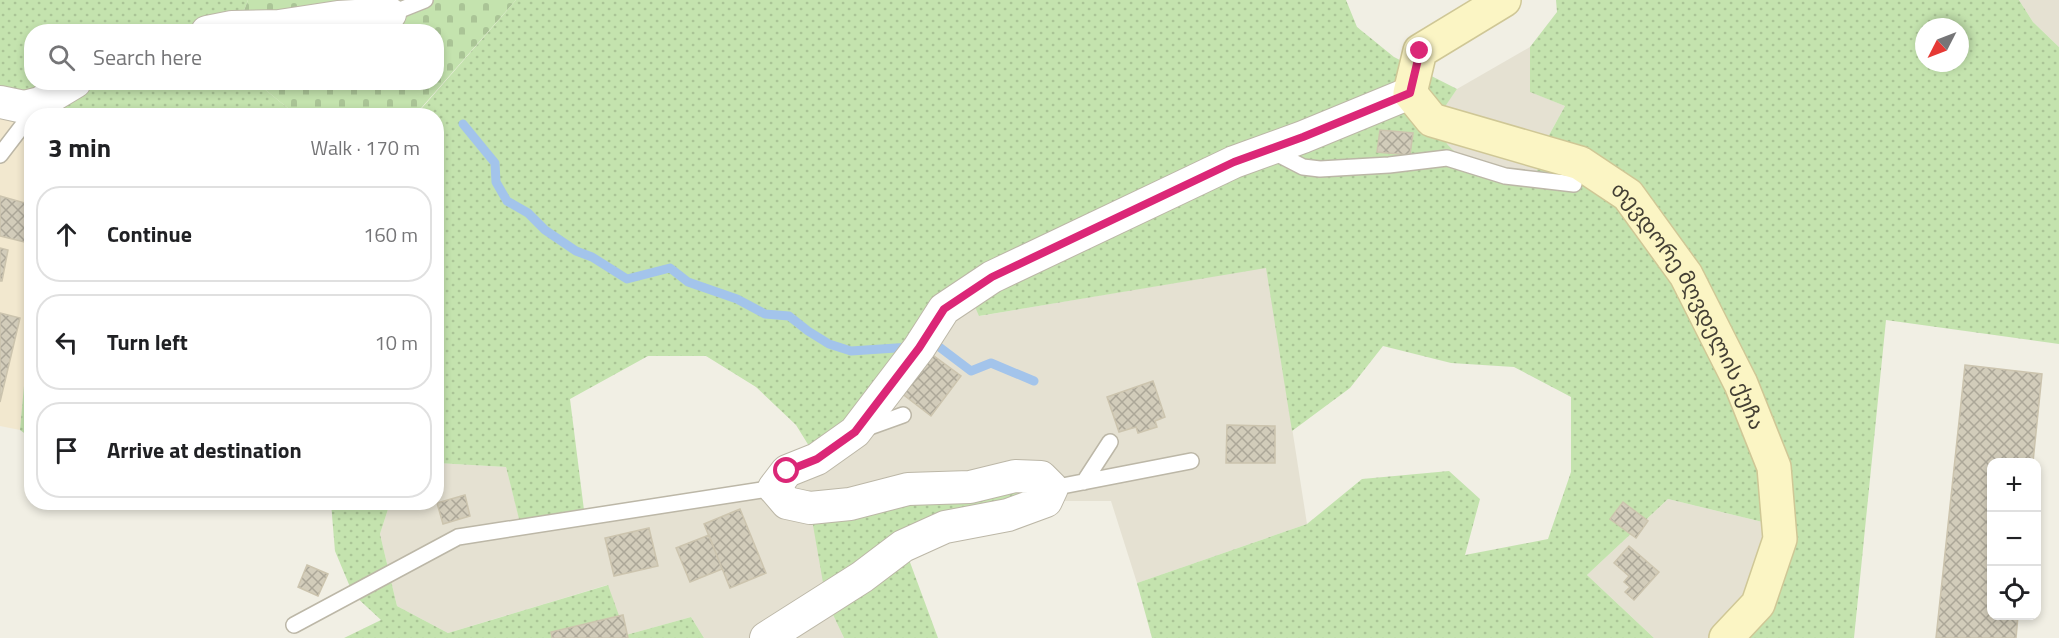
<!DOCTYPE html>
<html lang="en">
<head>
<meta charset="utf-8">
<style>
  :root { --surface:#fff; --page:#f2f2f2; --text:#202124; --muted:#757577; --line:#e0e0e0 }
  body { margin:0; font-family:"Titillium Web","Noto Sans Georgian",sans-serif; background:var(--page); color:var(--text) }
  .controls { position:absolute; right:18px; bottom:18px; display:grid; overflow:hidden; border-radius:12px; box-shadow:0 3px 9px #0003 }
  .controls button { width:54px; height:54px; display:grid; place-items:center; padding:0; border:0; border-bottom:2px solid var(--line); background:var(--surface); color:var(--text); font:30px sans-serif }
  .compass { position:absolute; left:1915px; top:18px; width:54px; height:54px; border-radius:50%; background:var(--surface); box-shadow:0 3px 9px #0003; rotate:228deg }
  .stop { position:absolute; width:18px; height:18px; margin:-14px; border:4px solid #db2777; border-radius:50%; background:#fff }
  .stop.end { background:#db2777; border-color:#fff; box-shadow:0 2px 6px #0008 }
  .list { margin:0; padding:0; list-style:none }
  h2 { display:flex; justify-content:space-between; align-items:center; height:78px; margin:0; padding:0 24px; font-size:26px }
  h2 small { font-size:20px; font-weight:400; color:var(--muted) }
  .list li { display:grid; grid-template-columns:39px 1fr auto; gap:18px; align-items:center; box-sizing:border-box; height:96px; margin:0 12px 12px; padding:0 12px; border:2px solid var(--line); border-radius:24px }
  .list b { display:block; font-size:22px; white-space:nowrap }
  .list em { font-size:20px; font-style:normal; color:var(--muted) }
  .icon { flex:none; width:33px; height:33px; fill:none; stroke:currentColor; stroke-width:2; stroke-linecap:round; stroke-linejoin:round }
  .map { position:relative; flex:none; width:2059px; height:638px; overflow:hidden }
  .search { position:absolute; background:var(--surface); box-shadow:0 3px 9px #0003; left:24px; top:24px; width:420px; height:66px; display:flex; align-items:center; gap:15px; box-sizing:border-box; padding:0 21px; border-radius:24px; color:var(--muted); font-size:22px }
  .panel { position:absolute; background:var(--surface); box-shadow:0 3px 9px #0003; left:24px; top:108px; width:420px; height:402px; border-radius:24px }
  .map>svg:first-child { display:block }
  .residential { fill:#e5e1d2 }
  .commercial { fill:#f2e8cf }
  .grass { fill:url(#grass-dots); fill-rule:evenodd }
  .cemetery { fill:url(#cemetery-stones) }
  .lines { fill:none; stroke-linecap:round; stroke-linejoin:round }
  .stream { stroke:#a3c4eb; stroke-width:9 }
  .building { fill:url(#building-cross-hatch); stroke:#ccc4ae; stroke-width:1.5 }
  .lane-casing { stroke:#bcb7a7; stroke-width:18 }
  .street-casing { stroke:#bcb7a7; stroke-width:34 }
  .secondary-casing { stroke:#cfc796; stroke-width:36 }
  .lane { stroke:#fff; stroke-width:15 }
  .street { stroke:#fff; stroke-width:32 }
  .secondary { stroke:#fbf5c4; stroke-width:33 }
  .route { stroke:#db2777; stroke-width:8 }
  .labels { text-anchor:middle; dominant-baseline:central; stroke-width:4.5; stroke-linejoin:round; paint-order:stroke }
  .street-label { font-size:21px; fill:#433f34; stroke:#fff }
</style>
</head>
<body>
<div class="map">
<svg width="2059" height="638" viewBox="0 0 2059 638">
  <defs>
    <pattern id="grass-dots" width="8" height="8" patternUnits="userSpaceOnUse" patternTransform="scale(1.5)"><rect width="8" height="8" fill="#c4e3ae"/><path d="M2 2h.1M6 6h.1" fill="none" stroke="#aac496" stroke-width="1.8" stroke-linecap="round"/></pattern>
    <pattern id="cemetery-stones" width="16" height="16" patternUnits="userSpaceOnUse" patternTransform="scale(1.5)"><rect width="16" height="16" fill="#c4e3ae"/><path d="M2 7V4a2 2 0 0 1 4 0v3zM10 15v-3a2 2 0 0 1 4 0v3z" fill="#aac496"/></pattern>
    <pattern id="building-cross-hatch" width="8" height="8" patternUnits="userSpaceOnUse" patternTransform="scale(1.5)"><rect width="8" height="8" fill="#d2ccba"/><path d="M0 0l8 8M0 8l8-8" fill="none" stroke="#aca798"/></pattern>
  </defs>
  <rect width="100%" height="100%" fill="#f1efe4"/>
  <!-- residential -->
  <path class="residential" d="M 2019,0 L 2059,0 L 2059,47 L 2033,22 Z
    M 1530,47 L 1531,92 L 1565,106 L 1548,137 L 1534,180 L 1465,162 L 1448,145 L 1410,93 L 1444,107 L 1457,89 Z
    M 1267,267 L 1307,524 L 1137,583 L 1111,501 L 1046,501 L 1052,488 L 826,600 L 844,638 L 704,638 L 691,617 L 626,635 L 607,585 L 448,633 L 397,606 L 380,534 L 390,503 L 436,502 L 437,463 L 506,467 L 521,526 L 774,488 L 969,293 L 980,316 Z
    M 1668,499 L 1779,526 L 1730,638 L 1654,638 L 1587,575 Z"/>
  <!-- commercial -->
  <path class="commercial" d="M 0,116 L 32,116 L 32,308 L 20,430 L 0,426 Z"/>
  <!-- grass -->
  <path class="grass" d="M 0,0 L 248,0 L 236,31 L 32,32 L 32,82 L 257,83 L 289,109 L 335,115 L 0,116 Z
    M 516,0 L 1346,0 L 1357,27 L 1394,57 L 1457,89 L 1444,108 L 1411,94 L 1448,145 L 1465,162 L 1534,180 L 1548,137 L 1565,106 L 1530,92 L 1530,47 L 1557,12 L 1556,0 L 2019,0 L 2033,22 L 2059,47 L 2059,344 L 1886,320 L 1854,638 L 1730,638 L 1779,526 L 1668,499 L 1587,575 L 1654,638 L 1152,638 L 1137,583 L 1307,524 L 1362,479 L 1449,471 L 1480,499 L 1465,555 L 1548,539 L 1571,472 L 1571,397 L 1514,367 L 1451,363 L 1383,346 L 1350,388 L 1292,431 L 1266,268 L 979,316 L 969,293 L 817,459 L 796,425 L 756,387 L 706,356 L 648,356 L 570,399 L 585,518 L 521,527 L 506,467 L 437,463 L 436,116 L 415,116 ZM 1924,27 L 1960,27 L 1960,63 L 1924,63 Z
    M 31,308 L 31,438 L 20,430 Z
    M 1052,488 L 904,546 L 938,638 L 844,638 L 826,600 L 810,508 Z
    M 331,503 L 390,503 L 380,534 L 397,606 L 448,633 L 608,585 L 626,635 L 691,617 L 704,638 L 344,638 L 381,620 L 353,594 L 335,551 Z"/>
  <!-- cemetery -->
  <path class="cemetery" d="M 248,0 L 516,0 L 415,115 L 335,115 L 289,109 L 257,83 L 436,82 L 436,32 L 236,32 Z"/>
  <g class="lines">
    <!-- stream -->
    <path class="stream" d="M 463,124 L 495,163 L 496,182 L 507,201 L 528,213 L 545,230 L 576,251 L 592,257 L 627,279 L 670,268 L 688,282 L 737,299 L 765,314 L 789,316 L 808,331 L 829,344 L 851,351 L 911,347
      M 928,346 L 938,346 L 971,371 L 991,363 L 1034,381"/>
  </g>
  <!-- building -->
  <path class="building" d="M 1380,130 L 1413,133 L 1410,155 L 1377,152 Z
    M 0,196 L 32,205 L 32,216 L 25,242 L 0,236 Z
    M 0,248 L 8,250 L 2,281 L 0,281 Z
    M 0,313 L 20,318 L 0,402 Z
    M 930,353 L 961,376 L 931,416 L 900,392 Z
    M 1965,365 L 2042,374 L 2033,462 L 1992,462 L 1992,616 L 2018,616 L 2016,638 L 1936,638 Z
    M 1153,381 L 1165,417 L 1155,421 L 1157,427 L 1138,433 L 1136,427 L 1119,432 L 1107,397 Z
    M 1227,425 L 1275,426 L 1275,463 L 1226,463 Z
    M 465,495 L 470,516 L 443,524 L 437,503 Z
    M 1623,502 L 1648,521 L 1636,538 L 1610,519 Z
    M 740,509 L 766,573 L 730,588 L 704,524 Z
    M 649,528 L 658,566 L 614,576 L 605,538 Z
    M 709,535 L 722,569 L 690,582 L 676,548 Z
    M 1629,546 L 1659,572 L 1634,600 L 1625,592 L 1630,587 L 1624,582 L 1629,576 L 1614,563 Z
    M 307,565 L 328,574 L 318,596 L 298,587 Z
    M 623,615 L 628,638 L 552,638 L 551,632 Z"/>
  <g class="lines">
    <!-- lane casing -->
    <g class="lane-casing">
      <path id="lane" d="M 390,14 L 425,0
        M 1270,150 L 1303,167 L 1320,169 L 1389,165 L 1447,158 L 1505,176 L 1574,184
        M 0,155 L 36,108
        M 864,429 L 903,415
        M 1084,482 L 1110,442
        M 1052,488 L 1191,461
        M 294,625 L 458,537 L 774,488"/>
    </g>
    <!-- street casing -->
    <g class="street-casing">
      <path id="street" d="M 207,32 L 232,27 L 279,26 L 338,17 L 390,14
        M 0,102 L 24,107 L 40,103 L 75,82
        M 766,638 L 862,577 L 903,546 L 945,527 L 1008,515 L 1046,501 L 1052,488 L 1041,477 L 1015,476 L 970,487 L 908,489 L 850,504 L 810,508 L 787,503 L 774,488 L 787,471 L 817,459 L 855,432 L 919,348 L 944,309 L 992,277 L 1234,162 L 1303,137 L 1410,93"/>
    </g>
    <!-- secondary casing -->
    <g class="secondary-casing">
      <g id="secondary">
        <path id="s1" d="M 1504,0 L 1420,51 L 1410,93 L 1432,120 L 1580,163 L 1628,195 L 1686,275 L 1741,384 L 1774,467 L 1780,539 L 1758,604 L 1726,638"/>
      </g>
    </g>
    <!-- lane -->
    <use href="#lane" class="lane"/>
    <!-- street -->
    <use href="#street" class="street"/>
    <!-- secondary -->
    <use href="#secondary" class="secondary"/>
  </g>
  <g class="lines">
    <!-- route -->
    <path class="route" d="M 787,471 L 817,459 L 855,432 L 919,348 L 944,309 L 992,277 L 1234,162 L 1303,137 L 1410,93 L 1420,51"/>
  </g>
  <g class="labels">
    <!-- street labels -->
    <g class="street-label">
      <text stroke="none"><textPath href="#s1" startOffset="514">თევდორე მღვდელის ქუჩა</textPath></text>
    </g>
  </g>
</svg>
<div class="controls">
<button>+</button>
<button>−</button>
<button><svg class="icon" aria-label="locate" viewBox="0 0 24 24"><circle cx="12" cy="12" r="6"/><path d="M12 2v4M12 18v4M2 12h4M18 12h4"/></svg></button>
</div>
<svg class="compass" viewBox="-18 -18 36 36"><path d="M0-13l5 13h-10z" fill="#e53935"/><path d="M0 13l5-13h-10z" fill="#757577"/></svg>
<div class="stop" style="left:787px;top:471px"></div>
<div class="stop end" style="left:1420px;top:51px"></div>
<div class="search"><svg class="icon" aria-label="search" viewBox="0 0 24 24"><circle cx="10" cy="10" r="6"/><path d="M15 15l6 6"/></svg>Search here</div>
<section class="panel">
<h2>3 min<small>Walk · 170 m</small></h2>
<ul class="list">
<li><svg class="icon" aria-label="ahead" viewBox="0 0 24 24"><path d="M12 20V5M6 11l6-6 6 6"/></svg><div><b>Continue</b></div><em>160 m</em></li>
<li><svg class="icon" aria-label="left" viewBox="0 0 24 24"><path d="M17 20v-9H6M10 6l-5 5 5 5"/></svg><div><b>Turn left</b></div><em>10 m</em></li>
<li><svg class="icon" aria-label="arrive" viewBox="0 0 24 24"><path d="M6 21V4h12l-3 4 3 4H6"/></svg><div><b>Arrive at destination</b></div></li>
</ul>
</section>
</div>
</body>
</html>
